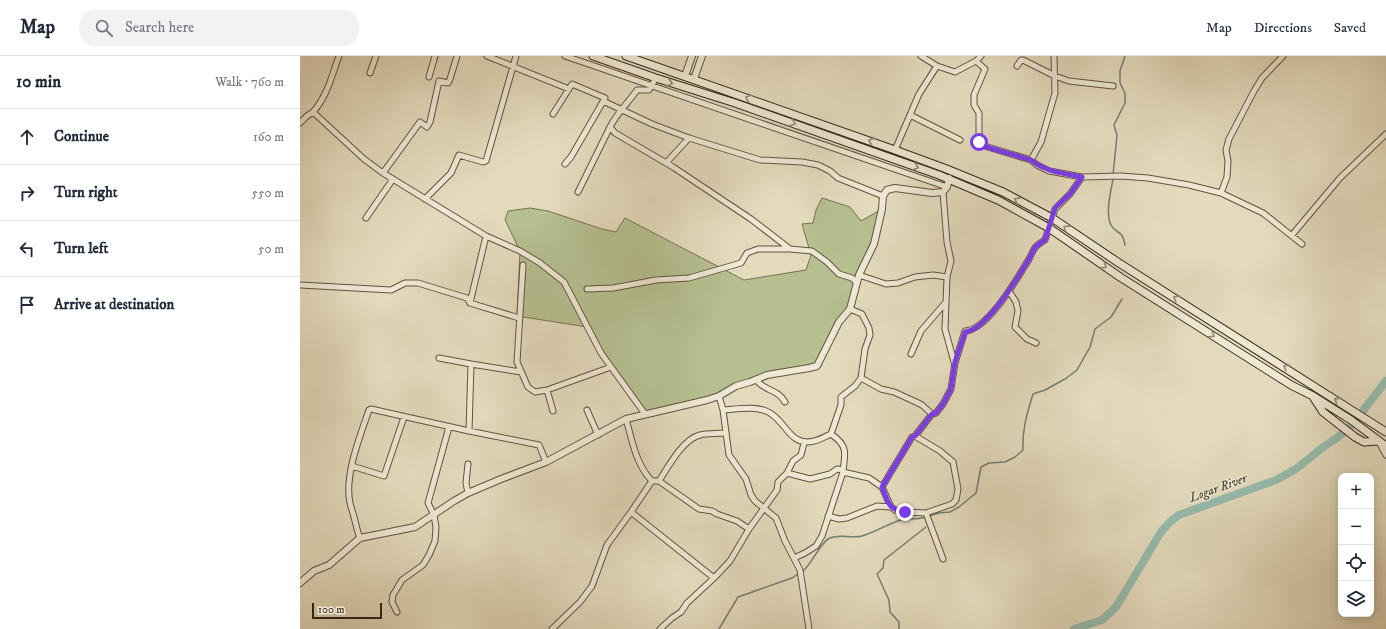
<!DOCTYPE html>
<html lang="en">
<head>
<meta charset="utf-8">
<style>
  :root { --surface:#fff; --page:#f2f2f3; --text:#1f2937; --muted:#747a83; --line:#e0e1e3 }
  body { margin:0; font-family:"IM FELL DW Pica",serif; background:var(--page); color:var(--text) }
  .controls { position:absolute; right:12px; bottom:12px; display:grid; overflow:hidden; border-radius:8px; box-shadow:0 2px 10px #0003 }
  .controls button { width:36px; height:36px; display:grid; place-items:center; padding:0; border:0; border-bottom:1px solid var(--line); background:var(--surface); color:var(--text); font:20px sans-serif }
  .scale { position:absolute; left:12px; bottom:10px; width:70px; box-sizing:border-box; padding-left:4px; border:2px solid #372516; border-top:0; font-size:11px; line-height:14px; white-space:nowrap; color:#372516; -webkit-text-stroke:3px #ede7d3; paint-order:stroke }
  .stop { position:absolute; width:12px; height:12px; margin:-9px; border:3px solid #7c3aed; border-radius:50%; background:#fff }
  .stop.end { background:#7c3aed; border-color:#fff; box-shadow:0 1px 4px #0008 }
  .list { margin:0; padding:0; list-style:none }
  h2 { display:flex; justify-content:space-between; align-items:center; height:52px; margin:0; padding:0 16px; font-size:17px }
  h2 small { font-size:13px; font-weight:400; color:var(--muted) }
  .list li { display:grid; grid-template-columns:26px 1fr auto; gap:12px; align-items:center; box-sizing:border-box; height:56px; padding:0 16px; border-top:1px solid var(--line) }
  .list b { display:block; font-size:15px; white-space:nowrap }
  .list em { font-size:13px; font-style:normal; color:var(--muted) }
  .icon { flex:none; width:22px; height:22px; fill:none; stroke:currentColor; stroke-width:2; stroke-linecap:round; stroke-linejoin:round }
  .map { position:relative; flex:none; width:1086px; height:573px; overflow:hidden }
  header { display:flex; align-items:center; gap:24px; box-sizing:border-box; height:56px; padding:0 20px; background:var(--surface); border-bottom:1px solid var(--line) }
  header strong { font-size:19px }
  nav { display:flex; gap:22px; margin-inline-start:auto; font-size:14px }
  .search { width:280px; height:36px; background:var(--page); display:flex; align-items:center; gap:10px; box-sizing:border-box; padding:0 14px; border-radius:16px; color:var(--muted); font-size:15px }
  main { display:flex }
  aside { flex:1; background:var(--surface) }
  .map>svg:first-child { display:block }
  .green { fill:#b5bf8f; stroke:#767252 }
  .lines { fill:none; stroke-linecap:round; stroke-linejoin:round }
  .stream { stroke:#707f70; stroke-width:1.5 }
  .river { stroke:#96bbac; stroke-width:8 }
  .minor-casing { stroke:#625240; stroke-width:7 }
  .tertiary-casing { stroke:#625240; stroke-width:8 }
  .secondary-casing { stroke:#372516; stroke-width:9 }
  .minor { stroke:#ede7d3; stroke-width:5 }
  .tertiary { stroke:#ede7d3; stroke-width:6 }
  .secondary { stroke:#ede7d3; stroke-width:7 }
  .oneway { stroke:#928674 }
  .route { stroke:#7c3aed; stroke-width:5 }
  .labels { text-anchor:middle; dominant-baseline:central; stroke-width:3; stroke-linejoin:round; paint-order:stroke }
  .water-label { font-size:13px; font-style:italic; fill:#4f4a3c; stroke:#ede7d3 }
</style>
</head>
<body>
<header>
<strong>Map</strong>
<div class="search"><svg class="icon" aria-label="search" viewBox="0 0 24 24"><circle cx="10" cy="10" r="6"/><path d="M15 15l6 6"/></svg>Search here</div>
<nav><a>Map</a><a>Directions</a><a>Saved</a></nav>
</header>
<main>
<aside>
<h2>10 min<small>Walk · 760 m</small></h2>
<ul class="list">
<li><svg class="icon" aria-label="ahead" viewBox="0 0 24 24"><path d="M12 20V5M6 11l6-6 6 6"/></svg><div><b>Continue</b></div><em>160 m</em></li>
<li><svg class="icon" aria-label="right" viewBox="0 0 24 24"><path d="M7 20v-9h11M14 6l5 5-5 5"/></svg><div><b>Turn right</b></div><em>550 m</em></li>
<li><svg class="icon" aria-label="left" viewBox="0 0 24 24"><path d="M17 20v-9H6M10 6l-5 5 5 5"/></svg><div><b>Turn left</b></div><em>50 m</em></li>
<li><svg class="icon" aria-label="arrive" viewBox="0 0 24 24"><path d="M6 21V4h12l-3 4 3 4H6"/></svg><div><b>Arrive at destination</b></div></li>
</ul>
</aside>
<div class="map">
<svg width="1086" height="573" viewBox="0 0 1086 573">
  <rect width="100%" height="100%" fill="#e3dabc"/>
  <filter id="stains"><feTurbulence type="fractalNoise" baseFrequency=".005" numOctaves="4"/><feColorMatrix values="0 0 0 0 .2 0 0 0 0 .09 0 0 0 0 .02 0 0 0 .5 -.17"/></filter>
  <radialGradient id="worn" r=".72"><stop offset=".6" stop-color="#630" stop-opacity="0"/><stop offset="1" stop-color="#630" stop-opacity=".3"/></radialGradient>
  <!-- green -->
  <path class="green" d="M 522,142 L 550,151 L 561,165 L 582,153 L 555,237 L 517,310 L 467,319 L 419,340 L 345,358 L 329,337 L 287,271 L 217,260 L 220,195 L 205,164 L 208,155 L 230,152 L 248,155 L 302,173 L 316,176 L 325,162 L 444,224 L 506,214 L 511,199 L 502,168 L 513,167 L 516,154 Z"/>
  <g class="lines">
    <!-- stream -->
    <path class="stream" d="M 813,119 L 817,79 L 814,69 L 825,47 L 825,37 L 820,27 L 820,15 L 825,0
      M 813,123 C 811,135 805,157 811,169 C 816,179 822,172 825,189
      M 629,460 L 639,457 L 650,456 L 659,451 L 676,437 L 681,411 L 689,407 L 705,406 L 715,401 L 723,394 C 722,374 727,357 733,338 L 745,334 L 765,323 L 777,314 L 790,291 L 795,273 L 811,261 L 822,243
      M 502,516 C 511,509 520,488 528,483 C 539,477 551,483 562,480 C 576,476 589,467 604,463 C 611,462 619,464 625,461
      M 419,573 L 438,541 L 492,522 L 498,518
      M 599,573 L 599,566 L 590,556 L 589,544 L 577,518 L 583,512 L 584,504 L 626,471"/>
    <!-- river -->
    <path class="river" d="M 774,573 L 802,564 L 816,551 L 861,476 L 870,466 L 879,459 L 976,424 L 996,413 L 1022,392 L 1038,381 L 1052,369 L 1086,325"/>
    <!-- minor casing -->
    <g class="minor-casing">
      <path id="minor" d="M 187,0 L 269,33
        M 265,0 L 647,131
        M 621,0 L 637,10 L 655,16 L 676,5 L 681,0
        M 676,5 L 685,13 L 674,39 L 674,49 L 679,57 L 679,86 L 681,89 L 731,104 L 737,109 L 749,115 L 782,121 L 821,120 L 848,122 L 889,129 L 921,137 L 963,157 L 1002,188
        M 717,10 L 721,4 L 723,4 L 755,20 L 769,25 L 813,30
        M 70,17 L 76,0
        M 129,21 L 135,0
        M 356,22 L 349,34 L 337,34 C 328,47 317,57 310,71 L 315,77 L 373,111 L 451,163 L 490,193 L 512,195 L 527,206 L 539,218 L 552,222 L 557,227
        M 303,45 L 352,68 L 389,82 L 460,104 L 502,106 L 518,109 L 530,115 L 538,122 L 583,140
        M 13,56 C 27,41 32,19 39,0
        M 253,58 L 272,28 L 305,42 L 271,101 L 265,108
        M 610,59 L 660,84
        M 0,67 L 7,60 L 13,56 L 64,103 L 83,117 L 186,180 L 220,195 L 240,207 L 264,226 L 301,297 L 345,358
        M 595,94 L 619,38 L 637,10
        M 731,104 L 741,86 L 755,37 L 754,0
        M 366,107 L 389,82
        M 83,117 L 120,66 L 127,71 L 130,66 L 139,25 L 148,27 L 150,23 L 157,0
        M 278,136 L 310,71
        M 643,136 L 647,186 L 651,205 L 647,221 L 645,273 L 654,306
        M 921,137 L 927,121 L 928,105 L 926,94 L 929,83 L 954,35 L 962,22 L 983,0
        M 125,143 L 151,117 L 159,99 L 183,106 L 186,105 L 216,0
        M 66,162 L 93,123
        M 992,179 L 1040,122 L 1086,78
        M 223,209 L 217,306 L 228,331 L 235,336 L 247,334 L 311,311
        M 559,219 L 586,228 L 598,227 L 615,221 L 633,219 L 647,221
        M 0,229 L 91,234 L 105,227 L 118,227 L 167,242 L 170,247 L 219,262
        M 287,233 L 313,232 L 356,224 L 389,222 L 441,207 L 447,197 L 458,193 L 490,193
        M 709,235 L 716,246 L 718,255 L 715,271 L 727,283 L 736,287
        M 170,247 L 186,180
        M 611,298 L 621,275 L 646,246
        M 139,302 L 171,308 L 221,316
        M 561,322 L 581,333 L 594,336 L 616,346 L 622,349 L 632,358 L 636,357 L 643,348 L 651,333 L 655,307 L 665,275 C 687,274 715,226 726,208 C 735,195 730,193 745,184 L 755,153 L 770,138 L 782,121
        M 456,324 C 466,336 478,333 485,346
        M 247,334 L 253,355
        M 419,340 L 423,354 L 429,399 L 446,423 L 451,439 L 455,445 L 476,462 L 485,485 L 500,514 L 509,573
        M 287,354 L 298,379
        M 423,354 C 438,353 457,349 470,357 C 487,367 490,391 514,385 C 520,384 526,380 531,378
        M 169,375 L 171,308
        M 1079,386 L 1086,399
        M 168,408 L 166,427 L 168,437
        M 52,410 L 84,420 L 104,361
        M 543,414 C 546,396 547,389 531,378 L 541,349 L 541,341 L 555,330 L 561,322 L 565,293 L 570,279 L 569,272 L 562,258 L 550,253
        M 487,417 L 510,423 L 530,418 L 537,413 L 543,414 L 543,416 L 569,422 L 582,431 L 591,451 L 595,454 L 605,456 L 626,457 L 652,448 L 656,444 L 658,433 L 653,406 L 640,395 L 615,380
        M 352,425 L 359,425 L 399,453 L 412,455 L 417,458 L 437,465 L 449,473
        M 359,425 C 368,411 383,383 400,379 C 408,377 417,378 425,377
        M 582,431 L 612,381 L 615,380 L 632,358
        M 331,456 L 414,522
        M 626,457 L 643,503
        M 528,460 L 539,463 L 547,462 L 577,450 L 591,451
        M 60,482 C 57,475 56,468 54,461 C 53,456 51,452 50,447 C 44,420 60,380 69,354 L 71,353 L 169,375 L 239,389 L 246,406
        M 494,502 L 505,497 L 516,490 L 522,480 L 543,416
        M 97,556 L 92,546 L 93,539 L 102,524 L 123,509 L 129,499 L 135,485 L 136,471 L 134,459 L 128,447 L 149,371
        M 252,573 L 280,546 L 292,530 L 307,489 L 331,456 L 352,425 C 336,409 332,384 326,363
        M 360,573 L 372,562 L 381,556 L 387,547 L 414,522 L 430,505 L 449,473 L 477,434 L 478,426 L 487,417 L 493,405 L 501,399 L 504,387"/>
    </g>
    <!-- tertiary casing -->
    <g class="tertiary-casing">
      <path id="tertiary" d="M 385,20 L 392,0
        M 394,23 L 402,0
        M 0,527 L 14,515 L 29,509 L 60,482 L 115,471 L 154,445 L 168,437 L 201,423 L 246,406 L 326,363 L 407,344 L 419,340 L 436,330 L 450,326 L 467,319 L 509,312 L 517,310 L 539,266 L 550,253 L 559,219 L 574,188 L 582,153 L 583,140 L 587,134 L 595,132 L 632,137 L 643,136 L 647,131 L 649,122"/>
    </g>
    <!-- secondary casing -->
    <g class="secondary-casing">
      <path id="secondary" d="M 293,0 L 356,22 L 435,47 L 639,119 L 698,144 L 749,172 L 820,221 L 991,329 L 1013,340 L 1051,364 L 1086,390
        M 326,0 L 595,94 L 644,112 L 703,136 L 752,162 L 819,207 L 1086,376
        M 1014,342 L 1023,356 L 1055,381 L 1064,386 L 1079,385"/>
    </g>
    <!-- minor -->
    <use href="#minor" class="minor"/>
    <!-- tertiary -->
    <use href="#tertiary" class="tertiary"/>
    <!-- secondary -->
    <use href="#secondary" class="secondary"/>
  </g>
  <!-- one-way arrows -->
  <defs><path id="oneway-chevron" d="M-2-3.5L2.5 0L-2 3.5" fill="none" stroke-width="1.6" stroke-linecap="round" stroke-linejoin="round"/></defs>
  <g class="oneway">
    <use href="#oneway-chevron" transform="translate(370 27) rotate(17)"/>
    <use href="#oneway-chevron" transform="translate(448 42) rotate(-161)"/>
    <use href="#oneway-chevron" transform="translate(493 67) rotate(19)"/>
    <use href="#oneway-chevron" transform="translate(571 85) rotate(-161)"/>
    <use href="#oneway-chevron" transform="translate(616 111) rotate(19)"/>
    <use href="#oneway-chevron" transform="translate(717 144) rotate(-152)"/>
    <use href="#oneway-chevron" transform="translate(766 172) rotate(-147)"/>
    <use href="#oneway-chevron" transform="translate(804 210) rotate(35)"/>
    <use href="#oneway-chevron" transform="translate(876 242) rotate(-148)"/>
    <use href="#oneway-chevron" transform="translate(912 279) rotate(32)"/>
    <use href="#oneway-chevron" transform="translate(986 311) rotate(-148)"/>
    <use href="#oneway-chevron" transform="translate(1037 344) rotate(-147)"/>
  </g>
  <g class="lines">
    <!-- route -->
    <path class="route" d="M 605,456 C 587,453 589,447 582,431 L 612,381 L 615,380 L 632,358 L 636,357 L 643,348 L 651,333 L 655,306 L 665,276 C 686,274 715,226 726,208 C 735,195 730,193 745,184 L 755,152 L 770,138 L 782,121 C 763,117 746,116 731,104 L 683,90 L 681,89 L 679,86"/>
  </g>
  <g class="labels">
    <!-- water labels -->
    <g class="water-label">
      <text transform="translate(918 432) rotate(-20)">Logar River</text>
    </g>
  </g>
  <rect width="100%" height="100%" filter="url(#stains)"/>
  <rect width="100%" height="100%" fill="url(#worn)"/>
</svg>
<div class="controls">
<button>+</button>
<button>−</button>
<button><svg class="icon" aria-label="locate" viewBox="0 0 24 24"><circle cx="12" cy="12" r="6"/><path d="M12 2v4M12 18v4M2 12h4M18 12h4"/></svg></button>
<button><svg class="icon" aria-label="layers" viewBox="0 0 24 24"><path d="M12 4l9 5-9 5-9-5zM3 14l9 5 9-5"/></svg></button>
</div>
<div class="scale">100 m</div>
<div class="stop" style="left:679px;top:86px"></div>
<div class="stop end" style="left:605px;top:456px"></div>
</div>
</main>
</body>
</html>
